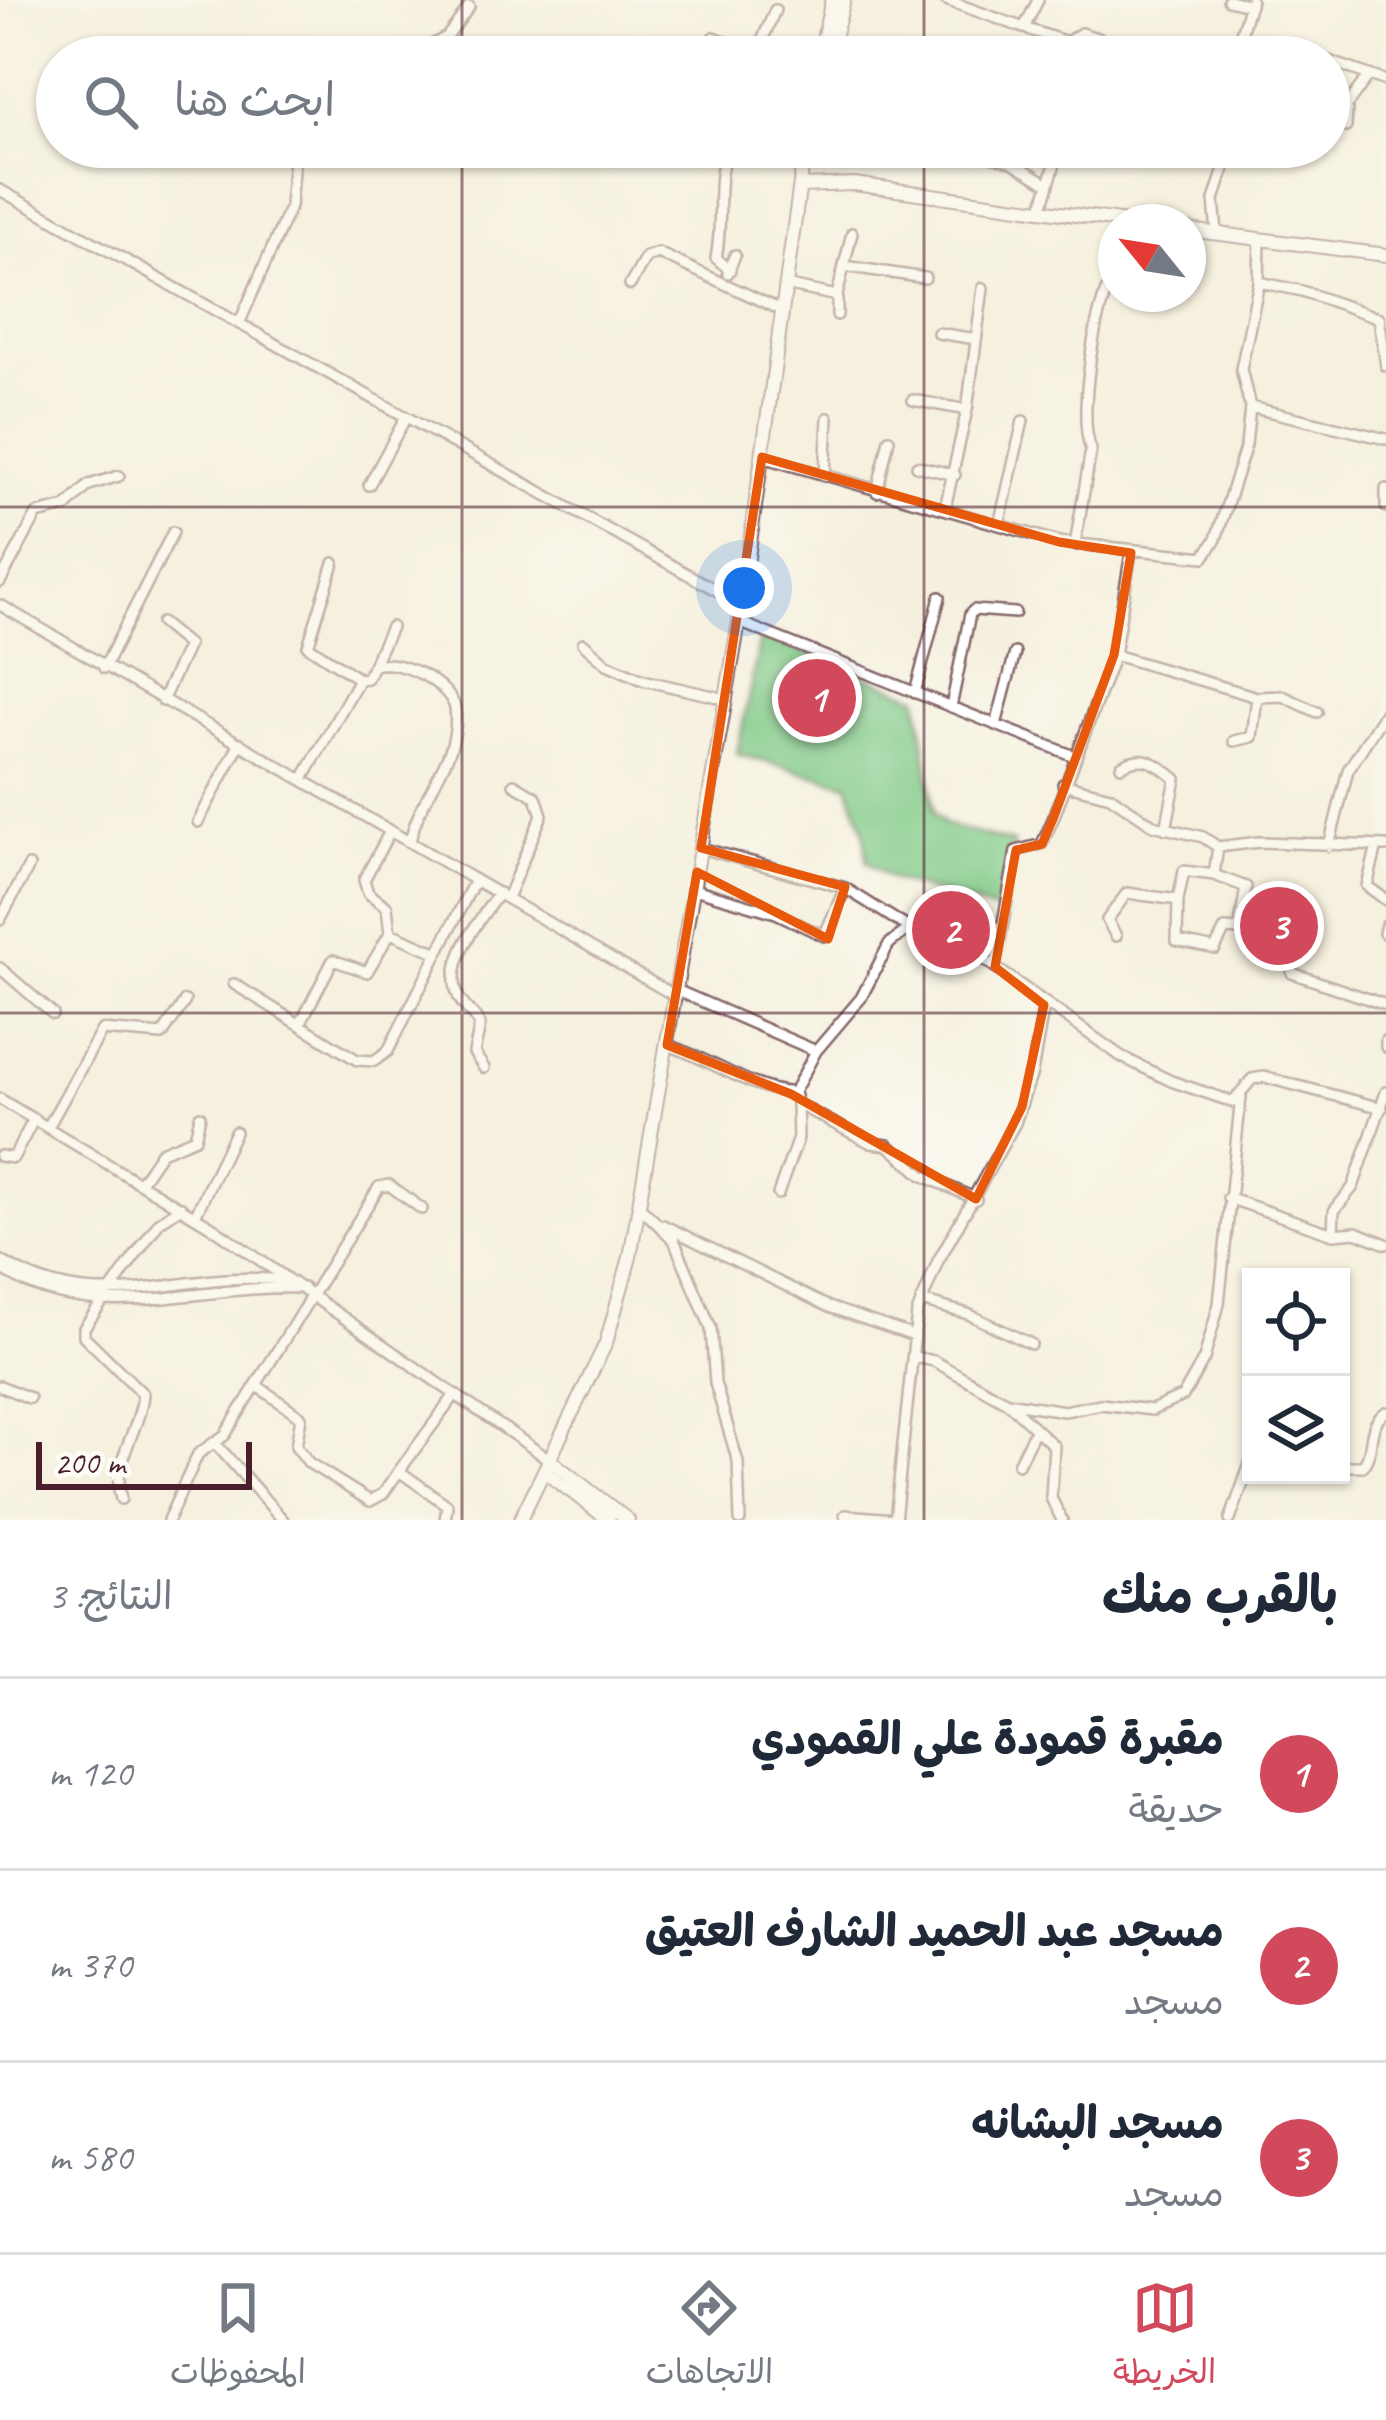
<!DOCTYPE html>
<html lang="ar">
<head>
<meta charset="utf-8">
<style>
  :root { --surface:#fff; --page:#f6f6f7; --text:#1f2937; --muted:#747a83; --line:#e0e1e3; --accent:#d1495b }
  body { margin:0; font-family:Caveat,"Playpen Sans Arabic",sans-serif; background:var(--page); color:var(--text); direction:rtl }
  .controls { position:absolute; right:36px; bottom:36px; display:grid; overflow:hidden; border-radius:0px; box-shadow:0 3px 9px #0004 }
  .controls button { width:108px; height:108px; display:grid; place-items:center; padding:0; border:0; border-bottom:3px solid var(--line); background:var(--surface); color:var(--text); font:60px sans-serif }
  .compass { position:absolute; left:1098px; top:204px; width:108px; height:108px; border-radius:50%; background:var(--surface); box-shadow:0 3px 9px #0004; rotate:300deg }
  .scale { position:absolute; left:36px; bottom:30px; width:216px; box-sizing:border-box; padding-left:12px; border:6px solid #4a1f2b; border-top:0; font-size:33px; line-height:42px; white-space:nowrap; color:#4a1f2b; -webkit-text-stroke:9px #fdfcf7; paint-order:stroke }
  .you { position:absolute; left:744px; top:588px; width:42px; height:42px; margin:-30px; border:9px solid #fff; border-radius:50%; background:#1a73e8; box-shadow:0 0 0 18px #1a73e833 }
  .badge { display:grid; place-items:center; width:78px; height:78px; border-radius:50%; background:var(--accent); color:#fff; font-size:39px; font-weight:700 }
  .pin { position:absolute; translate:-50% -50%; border:6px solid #fff; box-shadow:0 3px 12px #0006 }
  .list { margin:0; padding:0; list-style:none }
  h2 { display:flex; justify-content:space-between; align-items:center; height:156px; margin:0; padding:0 48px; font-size:51px }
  h2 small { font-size:39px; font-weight:400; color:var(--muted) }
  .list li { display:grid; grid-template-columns:78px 1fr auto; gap:36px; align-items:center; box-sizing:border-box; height:192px; padding:0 48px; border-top:3px solid var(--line) }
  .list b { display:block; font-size:45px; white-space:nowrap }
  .list p { margin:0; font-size:39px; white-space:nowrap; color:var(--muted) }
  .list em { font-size:39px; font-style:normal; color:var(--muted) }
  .icon { flex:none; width:66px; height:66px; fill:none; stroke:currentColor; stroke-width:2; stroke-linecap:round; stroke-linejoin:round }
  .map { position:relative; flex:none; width:1386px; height:1520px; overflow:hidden; direction:ltr }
  .search { position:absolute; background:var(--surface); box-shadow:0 3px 9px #0004; left:36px; right:36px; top:36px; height:132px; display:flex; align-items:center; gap:30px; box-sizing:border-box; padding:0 42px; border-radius:66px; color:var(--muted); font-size:45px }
  .sheet { height:732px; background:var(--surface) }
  nav { display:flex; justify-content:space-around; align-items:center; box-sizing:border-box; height:168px; border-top:3px solid var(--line); background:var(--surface); font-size:33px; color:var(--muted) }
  nav a { display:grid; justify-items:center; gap:6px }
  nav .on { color:var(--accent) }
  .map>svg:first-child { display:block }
  .green { fill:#80c986; stroke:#657458; stroke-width:3 }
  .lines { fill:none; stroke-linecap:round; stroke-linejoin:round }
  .minor-casing { stroke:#86686a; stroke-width:14 }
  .secondary-casing { stroke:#86686a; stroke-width:16 }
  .minor { stroke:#fff; stroke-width:9 }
  .secondary { stroke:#fff; stroke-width:12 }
  .marked { fill:none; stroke:#e8590c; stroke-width:9; stroke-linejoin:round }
  .grid { fill:none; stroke:#4a1f2b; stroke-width:3; stroke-opacity:0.55 }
</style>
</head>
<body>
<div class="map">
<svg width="1386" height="1520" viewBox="0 0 1386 1520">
  <rect width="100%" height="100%" fill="#fdfcf7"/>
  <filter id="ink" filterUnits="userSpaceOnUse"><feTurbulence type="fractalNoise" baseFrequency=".00833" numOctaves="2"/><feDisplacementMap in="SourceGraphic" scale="24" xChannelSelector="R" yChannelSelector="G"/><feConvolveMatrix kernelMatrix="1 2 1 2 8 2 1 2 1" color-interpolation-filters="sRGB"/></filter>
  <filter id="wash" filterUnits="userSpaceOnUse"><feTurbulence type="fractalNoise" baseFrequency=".004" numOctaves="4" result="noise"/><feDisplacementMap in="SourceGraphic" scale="48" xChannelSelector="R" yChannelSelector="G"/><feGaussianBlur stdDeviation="2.7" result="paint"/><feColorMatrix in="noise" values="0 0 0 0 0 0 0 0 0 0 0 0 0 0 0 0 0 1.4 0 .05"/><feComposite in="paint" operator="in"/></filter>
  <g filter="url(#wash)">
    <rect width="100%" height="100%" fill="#f5f0de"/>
    <!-- green -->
    <path class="green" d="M 761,635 L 918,697 L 934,812 L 945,825 L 1013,843 L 1003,913 L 891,879 L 867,862 L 864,830 L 848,784 L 737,754 Z"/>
  </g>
  <g filter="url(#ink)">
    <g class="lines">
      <!-- minor casing -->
      <g class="minor-casing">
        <path id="minor" d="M 946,0 L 1024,28 L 1038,0
          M 1228,0 L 1250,5
          M 1024,28 L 1067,42 L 1060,57
          M 714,37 L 760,57
          M 1067,42 L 1081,33 L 1160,57
          M 831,49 L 856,57
          M 756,55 L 775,10
          M 408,57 L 447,37 L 469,7
          M 1234,57 L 1251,0
          M 1288,57 L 1302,49 L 1321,57
          M 1329,61 L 1386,81
          M 1346,127 L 1347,105 L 1368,76
          M 727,147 C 714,186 724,220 716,258 L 730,270
          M 961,147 L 1012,162 L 1047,183
          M 0,190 L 741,604
          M 1041,211 L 1060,147
          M 1217,233 L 1214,200 L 1231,147
          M 1260,239 L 1259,282 L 1302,291 L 1379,318 L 1386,366
          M 844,266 L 852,233
          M 728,273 L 735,255
          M 630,285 L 646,257 L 658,253 L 781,310
          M 785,285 L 837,296 L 844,266 L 925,278
          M 837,315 L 837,296
          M 239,324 L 290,207 L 295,147
          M 938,333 L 976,339
          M 913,400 L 967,410
          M 1250,407 L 1386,439
          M 762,457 L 1059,542 L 1204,557 L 1216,539 L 1246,445 L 1250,407 L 1241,369 L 1259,282
          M 917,466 L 955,475
          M 825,476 L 828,418
          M 369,485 L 406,417
          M 1386,489 L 1386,507
          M 877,492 L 889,439
          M 945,508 L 967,410 L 983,288
          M 999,525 L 1023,421
          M 1075,545 L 1091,450 C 1078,418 1093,327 1106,291
          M 334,563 L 308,646 L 359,679
          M 0,582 L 37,514 L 66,507 L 89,485 L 119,476
          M 0,605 L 675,996
          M 739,622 L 1074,756
          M 161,623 L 188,645 L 162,701
          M 583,643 L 607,664 L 643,680 L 726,699
          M 1114,655 L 1257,697 L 1283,696 L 1317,712
          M 375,665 C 400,658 449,683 455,708 C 462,759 419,794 410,842
          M 104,668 L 173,532
          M 915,693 L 940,597
          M 951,707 L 970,614 L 974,610 L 1015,613
          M 996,725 L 1015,653
          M 1234,741 L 1252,737 L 1257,697
          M 1121,766 C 1144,752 1158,764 1176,779 L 1166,829
          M 303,779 L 359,679 L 367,678 L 391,627
          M 1063,784 L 1110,796 L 1153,825 L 1203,837 L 1218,847 L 1259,842 L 1386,846
          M 198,822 L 240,743
          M 1329,846 L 1348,770 L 1386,711
          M 1377,846 L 1367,886 L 1386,900
          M 1218,847 L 1214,875 L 1246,887 L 1239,930 L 1291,944 L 1292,973 L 1386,1005
          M 701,848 L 845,888 L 939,947 L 985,960 L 1122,1057 L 1171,1081 L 1233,1102 L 1252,1079 L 1264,1077 L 1382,1108
          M 694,889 L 776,913 L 824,936 L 845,888
          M 507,898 L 542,815 L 536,797 L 514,784
          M 1178,900 L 1184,871 L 1214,875
          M 0,920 L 29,866
          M 390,933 L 438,953
          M 1384,933 L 1386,925
          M 1116,936 L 1107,920 L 1127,893 L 1178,900 L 1177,941 L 1215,949 L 1225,929 L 1239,930
          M 995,967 L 1016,851 L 1042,844 L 1053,819 L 1114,655 L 1131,553
          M 0,968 L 53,1014
          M 234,984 L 357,1060 L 374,1061 L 388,1051 L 475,880
          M 676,990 L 816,1051
          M 300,1024 L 333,960 L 367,972 L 390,933 L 387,907 L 368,893 L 364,880 L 390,831
          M 1386,1040 L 1386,1047
          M 667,1045 C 703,1055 760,1095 794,1092 L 816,1051 L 861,998 L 889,944 L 910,928
          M 484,1068 L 474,1053 L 480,1025 C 474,1012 461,1007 457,993 C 446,960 480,919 499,893
          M 794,1092 L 797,1104 L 871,1143 L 888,1145 L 922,1175 L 976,1199
          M 1386,1092 L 1353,1187 L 1334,1211 L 1333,1234 L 1356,1232 L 1386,1244
          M 0,1099 L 212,1227 L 550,1460
          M 48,1127 L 102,1030 L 162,1035 L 185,1001
          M 0,1156 L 13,1158 L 34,1119
          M 140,1183 L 161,1152 L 195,1138 L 200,1116
          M 778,1194 L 798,1138 L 797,1104
          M 1228,1198 L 1333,1234
          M 639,1206 L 674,1240 L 711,1328 L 715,1383 L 738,1462 L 740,1520
          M 195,1216 L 235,1132
          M 663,1225 L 829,1307 L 914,1336
          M 0,1260 C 101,1325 183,1265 288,1281
          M 0,1268 C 92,1330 200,1283 303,1288
          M 921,1301 L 968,1314 L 1031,1344
          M 914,1357 L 934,1361 L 1007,1402 L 1064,1411 L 1101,1404 L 1152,1410 L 1183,1396 L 1204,1359 L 1219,1304 L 1241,1097
          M 256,1385 L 301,1417 L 296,1446 L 309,1463 L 370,1501 L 383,1494 L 399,1471 L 447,1505 L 445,1520
          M 0,1386 L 29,1398
          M 1007,1402 L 1054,1446 L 1051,1498 L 1062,1520
          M 215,1443 L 283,1520
          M 1018,1464 L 1034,1432
          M 1341,1466 L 1363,1466 C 1376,1448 1365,1426 1386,1412
          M 399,1471 L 454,1396
          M 121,1499 C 111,1462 140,1431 143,1394 L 84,1336 L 84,1328 L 159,1222 L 181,1207
          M 845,1515 L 895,1519
          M 168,1520 L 198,1454 L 225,1435 L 379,1187 L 389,1185 L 422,1209
          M 895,1520 L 917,1313 L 938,1261 L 1015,1123 L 1032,1073 L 1044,1005
          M 1230,1520 L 1251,1461"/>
      </g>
      <!-- secondary casing -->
      <g class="secondary-casing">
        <path id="secondary" d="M 819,57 L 832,0
          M 829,57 L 844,0
          M 800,186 L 854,184 L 1126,222
          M 1188,230 L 1386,255
          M 550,1460 L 628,1520
          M 544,1471 L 609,1520
          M 520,1520 L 606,1343 L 630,1257 L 739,622 L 805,147"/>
      </g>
      <!-- minor -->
      <use href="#minor" class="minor"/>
      <!-- secondary -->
      <use href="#secondary" class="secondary"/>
    </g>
  </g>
  <!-- marked area -->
  <path d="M0 0H1386V1520H0ZM 762,457 L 1059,542 L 1131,553 L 1114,655 L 1053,819 L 1042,844 L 1016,850 L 995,967 L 1044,1005 L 1022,1107 L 976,1199 L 791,1094 L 667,1045 L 697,872 L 828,939 L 845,887 L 701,848 Z" fill="#f5f0de" fill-opacity=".55" fill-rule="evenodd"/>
  <path class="marked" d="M 762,457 L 1059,542 L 1131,553 L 1114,655 L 1053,819 L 1042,844 L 1016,850 L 995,967 L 1044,1005 L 1022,1107 L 976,1199 L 791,1094 L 667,1045 L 697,872 L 828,939 L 845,887 L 701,848 Z"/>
  <!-- grid -->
  <path class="grid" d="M 462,0 L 462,57M 924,0 L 924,57M 462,147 L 462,1520M 924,147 L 924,1520M 0,507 L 1386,507M 0,1013 L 1386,1013"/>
</svg>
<div class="controls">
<button><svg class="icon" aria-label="locate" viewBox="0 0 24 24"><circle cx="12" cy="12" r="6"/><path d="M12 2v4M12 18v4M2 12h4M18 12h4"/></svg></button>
<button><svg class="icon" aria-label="layers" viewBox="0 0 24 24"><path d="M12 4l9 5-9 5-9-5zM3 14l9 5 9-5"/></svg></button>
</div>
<svg class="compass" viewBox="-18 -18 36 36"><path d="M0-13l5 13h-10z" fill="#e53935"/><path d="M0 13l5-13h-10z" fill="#747a83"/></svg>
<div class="scale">200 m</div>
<div class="you"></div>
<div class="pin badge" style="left:817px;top:698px">1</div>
<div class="pin badge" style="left:951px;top:930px">2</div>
<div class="pin badge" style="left:1279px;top:926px">3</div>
<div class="search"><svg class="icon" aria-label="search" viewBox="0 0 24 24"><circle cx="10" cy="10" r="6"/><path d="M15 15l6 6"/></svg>ابحث هنا</div>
</div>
<section class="sheet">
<h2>بالقرب منك<small>النتائج: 3</small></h2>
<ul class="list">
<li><span class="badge">1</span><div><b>مقبرة قمودة علي القمودي</b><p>حديقة</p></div><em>120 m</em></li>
<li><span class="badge">2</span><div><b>مسجد عبد الحميد الشارف العتيق</b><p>مسجد</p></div><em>370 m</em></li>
<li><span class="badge">3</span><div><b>مسجد البشانه</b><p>مسجد</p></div><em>580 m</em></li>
</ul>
</section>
<nav>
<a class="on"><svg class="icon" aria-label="map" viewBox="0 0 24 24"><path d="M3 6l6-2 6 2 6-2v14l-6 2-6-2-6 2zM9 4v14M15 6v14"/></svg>الخريطة</a>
<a><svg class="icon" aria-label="directions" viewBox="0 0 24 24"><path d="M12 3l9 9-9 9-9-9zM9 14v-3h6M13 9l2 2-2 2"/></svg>الاتجاهات</a>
<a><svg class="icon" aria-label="saved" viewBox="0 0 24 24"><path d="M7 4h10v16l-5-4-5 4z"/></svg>المحفوظات</a>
</nav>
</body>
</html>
